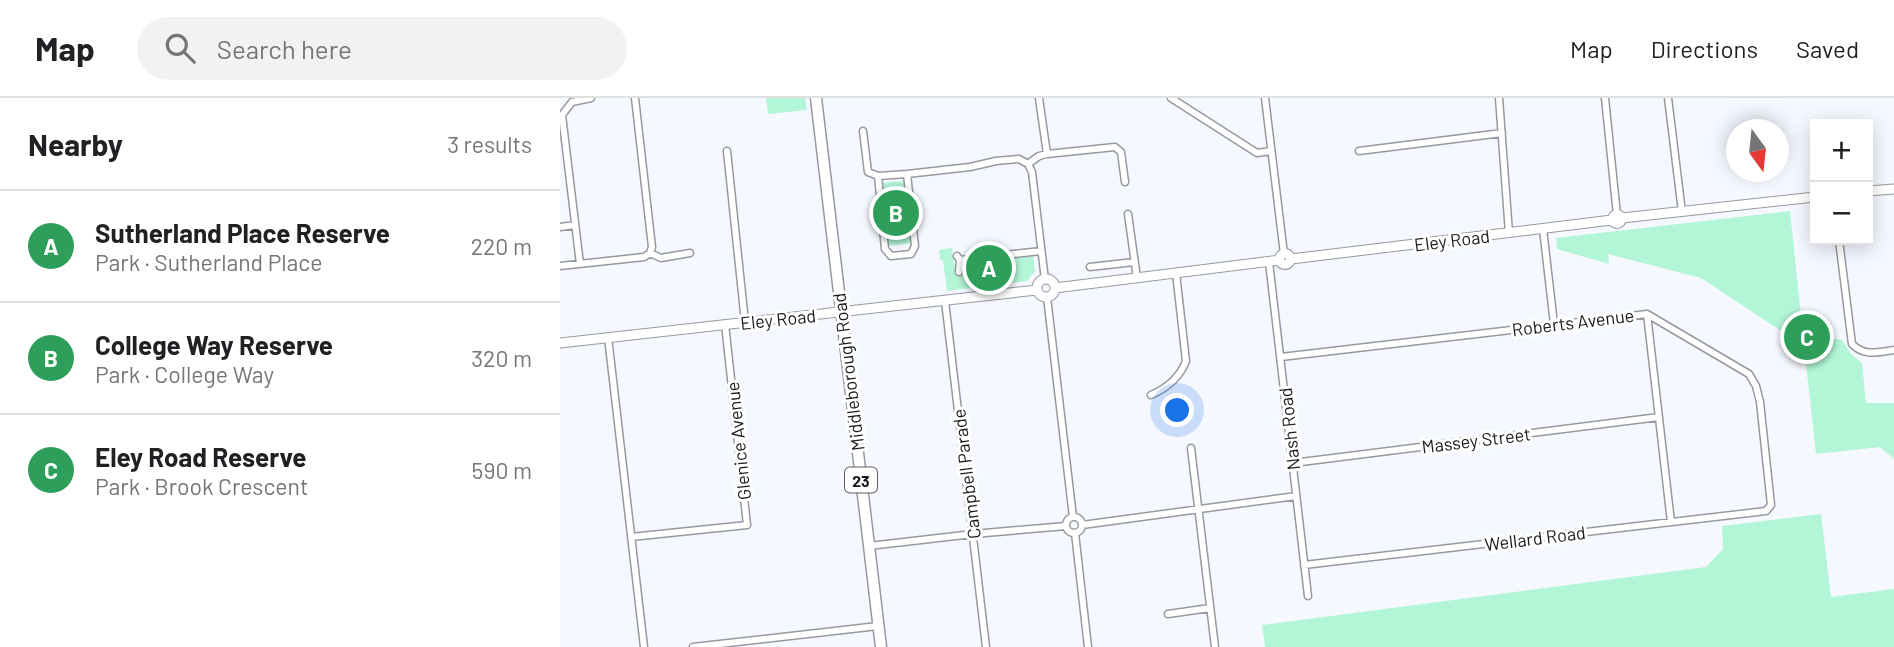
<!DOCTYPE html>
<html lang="en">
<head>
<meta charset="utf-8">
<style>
  :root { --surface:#fff; --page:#f2f2f2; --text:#202124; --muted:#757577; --line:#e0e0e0; --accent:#c3428b }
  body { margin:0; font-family:Barlow,sans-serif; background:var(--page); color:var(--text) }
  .controls { position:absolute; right:21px; top:21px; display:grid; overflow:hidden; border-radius:0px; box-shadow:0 4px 18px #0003 }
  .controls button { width:63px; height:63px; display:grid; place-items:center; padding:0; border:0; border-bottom:2px solid var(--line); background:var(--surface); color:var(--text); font:35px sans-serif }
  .compass { position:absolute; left:1166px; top:21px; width:63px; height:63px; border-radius:50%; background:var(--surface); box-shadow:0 4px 18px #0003; rotate:165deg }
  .you { position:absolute; left:618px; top:313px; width:24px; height:24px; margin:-18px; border:5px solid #fff; border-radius:50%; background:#1a73e8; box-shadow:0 0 0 10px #1a73e833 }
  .badge { display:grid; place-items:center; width:46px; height:46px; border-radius:50%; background:var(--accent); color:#fff; font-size:23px; font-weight:700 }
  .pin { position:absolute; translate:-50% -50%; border:4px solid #fff; box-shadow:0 2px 7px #0006 }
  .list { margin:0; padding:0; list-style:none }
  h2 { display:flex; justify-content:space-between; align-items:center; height:91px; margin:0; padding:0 28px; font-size:30px }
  h2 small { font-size:23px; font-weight:400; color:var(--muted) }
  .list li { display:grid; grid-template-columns:46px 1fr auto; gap:21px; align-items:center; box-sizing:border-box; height:112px; padding:0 28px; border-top:2px solid var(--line) }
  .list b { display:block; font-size:26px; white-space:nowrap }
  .list p { margin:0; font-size:23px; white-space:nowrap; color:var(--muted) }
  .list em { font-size:23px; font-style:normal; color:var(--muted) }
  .icon { flex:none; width:38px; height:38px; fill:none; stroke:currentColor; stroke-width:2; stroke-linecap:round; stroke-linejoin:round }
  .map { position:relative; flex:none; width:1334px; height:549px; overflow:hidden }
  header { display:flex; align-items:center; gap:42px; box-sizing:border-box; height:98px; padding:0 35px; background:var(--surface); border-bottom:2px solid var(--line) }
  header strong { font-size:33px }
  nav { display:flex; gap:38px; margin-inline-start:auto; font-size:24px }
  .search { width:490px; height:63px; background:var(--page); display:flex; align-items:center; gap:18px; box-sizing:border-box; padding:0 24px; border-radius:38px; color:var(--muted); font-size:26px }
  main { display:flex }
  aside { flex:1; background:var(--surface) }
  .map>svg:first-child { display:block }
  .green { fill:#b2f6d7 }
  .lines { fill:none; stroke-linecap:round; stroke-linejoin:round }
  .minor-casing { stroke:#9799a1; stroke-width:9 }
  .secondary-casing { stroke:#9799a1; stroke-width:11 }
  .primary-casing { stroke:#9799a1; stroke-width:13 }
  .minor { stroke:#fff; stroke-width:6 }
  .secondary { stroke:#fff; stroke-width:9 }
  .primary { stroke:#fff; stroke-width:10 }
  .labels { text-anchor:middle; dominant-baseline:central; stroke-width:6; stroke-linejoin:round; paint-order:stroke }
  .shield { fill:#fff; stroke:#5e5e60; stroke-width:2 }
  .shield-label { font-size:16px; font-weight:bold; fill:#19191c }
  .street-label { font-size:18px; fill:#19191c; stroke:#fff }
</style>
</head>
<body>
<header>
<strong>Map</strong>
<div class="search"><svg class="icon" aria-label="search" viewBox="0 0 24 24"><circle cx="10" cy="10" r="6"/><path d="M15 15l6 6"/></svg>Search here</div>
<nav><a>Map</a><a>Directions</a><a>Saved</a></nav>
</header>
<main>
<aside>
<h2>Nearby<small>3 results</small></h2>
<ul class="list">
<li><span class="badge" style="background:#2e9e5b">A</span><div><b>Sutherland Place Reserve</b><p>Park · Sutherland Place</p></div><em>220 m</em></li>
<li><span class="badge" style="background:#2e9e5b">B</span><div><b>College Way Reserve</b><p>Park · College Way</p></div><em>320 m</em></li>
<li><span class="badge" style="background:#2e9e5b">C</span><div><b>Eley Road Reserve</b><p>Park · Brook Crescent</p></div><em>590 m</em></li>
</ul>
</aside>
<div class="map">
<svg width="1334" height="549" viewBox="0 0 1334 549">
  <rect width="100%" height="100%" fill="#f6f8ff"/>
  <!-- green -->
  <path class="green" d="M 206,0 L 245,0 L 247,12 L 208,16 Z
    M 344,83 L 351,145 L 328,148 L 321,85 Z
    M 1230,113 L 1243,236 L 1282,242 L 1291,256 L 1302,265 L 1306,305 L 1334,305 L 1334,361 L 1320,349 L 1256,356 L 1244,248 L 1141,180 L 1048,156 L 1049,166 L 997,151 L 996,140 Z
    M 392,150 L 394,167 L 473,158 L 475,173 L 467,183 L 387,193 L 383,162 L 380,162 L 379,152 Z
    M 1261,416 L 1271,499 L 1334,491 L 1334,549 L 705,549 L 702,527 L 1146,469 L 1163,451 L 1162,428 Z"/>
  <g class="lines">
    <!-- minor casing -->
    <g class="minor-casing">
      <path id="minor" d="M 75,0 L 92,149 L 90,155
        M 479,0 L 487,56
        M 611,0 L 697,55 L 711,53
        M 705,0 L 724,156
        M 939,0 L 949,135
        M 1045,0 L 1057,117
        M 1108,0 L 1122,114
        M 303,33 L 308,74 L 318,78
        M 167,53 L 185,224
        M 799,53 L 942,35
        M 468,66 L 479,58 L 487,56 L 555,49 L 561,54 L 565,84
        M 468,66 L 472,74 L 485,182
        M 347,76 L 318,78 L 325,151 L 331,158 L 351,156 L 355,148 L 347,76 L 410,69 L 436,63 L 459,61 L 468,66
        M 568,116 L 577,180
        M 0,129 L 15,127
        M 983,131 L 994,226
        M 1279,142 L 1292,246 C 1305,259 1318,254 1334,252
        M 397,158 L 400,162 L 481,153
        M 709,164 L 748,498
        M 20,166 L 2,17 L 12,4 L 31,0
        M 0,168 L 84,159 L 90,155 L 101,160 L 130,155
        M 530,169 L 574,164
        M 399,174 L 400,162
        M 487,199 L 513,419
        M 385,203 L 426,549
        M 1087,216 L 1111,424
        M 48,239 L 84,549
        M 721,259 L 1087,216 L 1189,276 L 1196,288 L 1200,304 L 1211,407 L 1206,413 L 744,467
        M 591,297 C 607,290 620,279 626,263 L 616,175
        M 631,350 L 655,549
        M 733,365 L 1099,319
        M506 427a8 8 0 1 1 16 0a8 8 0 1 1-16 0Z
        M 522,427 L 736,398
        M 515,435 L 528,549
        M 71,439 L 187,427 L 165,226
        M 309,448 L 413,436 L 506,428
        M 608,516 L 650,510
        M 133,549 L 318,528"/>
    </g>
    <!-- secondary casing -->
    <g class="secondary-casing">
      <path id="secondary" d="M 1308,93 L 1334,91
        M1052.5 121a4.5 4.5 0 1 1 9 0a4.5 4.5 0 1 1-9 0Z
        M 1062,120 L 1255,99
        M719.5 161a5.5 5.5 0 1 1 11 0a5.5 5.5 0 1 1-11 0Z
        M 731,161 L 1052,122
        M477 190a9 9 0 1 1 18 0a9 9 0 1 1-18 0Z
        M 495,190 L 720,162
        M 0,245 L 477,192"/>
    </g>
    <!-- primary casing -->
    <g class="primary-casing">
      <path id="primary" d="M 256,0 L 321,549"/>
    </g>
    <!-- minor -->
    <use href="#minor" class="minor"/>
    <!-- secondary -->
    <use href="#secondary" class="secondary"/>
    <!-- primary -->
    <use href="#primary" class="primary"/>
  </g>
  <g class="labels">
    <!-- shield labels -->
    <rect class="shield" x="285" y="369.5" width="32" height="25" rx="5"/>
    <g class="shield-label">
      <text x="301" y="382">23</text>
    </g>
    <!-- street labels -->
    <g class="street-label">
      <text transform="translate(892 142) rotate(-7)">Eley Road</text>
      <text transform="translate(218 221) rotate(-6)">Eley Road</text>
      <text transform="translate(1013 224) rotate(-7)">Roberts Avenue</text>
      <text transform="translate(288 274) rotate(-97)">Middleborough Road</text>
      <text transform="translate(729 331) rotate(-96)">Nash Road</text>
      <text transform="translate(916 342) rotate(-7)">Massey Street</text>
      <text transform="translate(178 343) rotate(-96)">Glenice Avenue</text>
      <text transform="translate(406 376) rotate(-97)">Campbell Parade</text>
      <text transform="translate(975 440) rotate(-7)">Wellard Road</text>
    </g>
  </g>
</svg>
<div class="controls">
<button>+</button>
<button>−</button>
</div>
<svg class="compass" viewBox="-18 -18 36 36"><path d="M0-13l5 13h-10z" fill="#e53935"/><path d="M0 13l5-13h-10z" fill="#757577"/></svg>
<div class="you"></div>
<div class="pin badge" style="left:429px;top:170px;background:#2e9e5b">A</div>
<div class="pin badge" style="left:336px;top:115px;background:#2e9e5b">B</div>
<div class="pin badge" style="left:1247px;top:239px;background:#2e9e5b">C</div>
</div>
</main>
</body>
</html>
